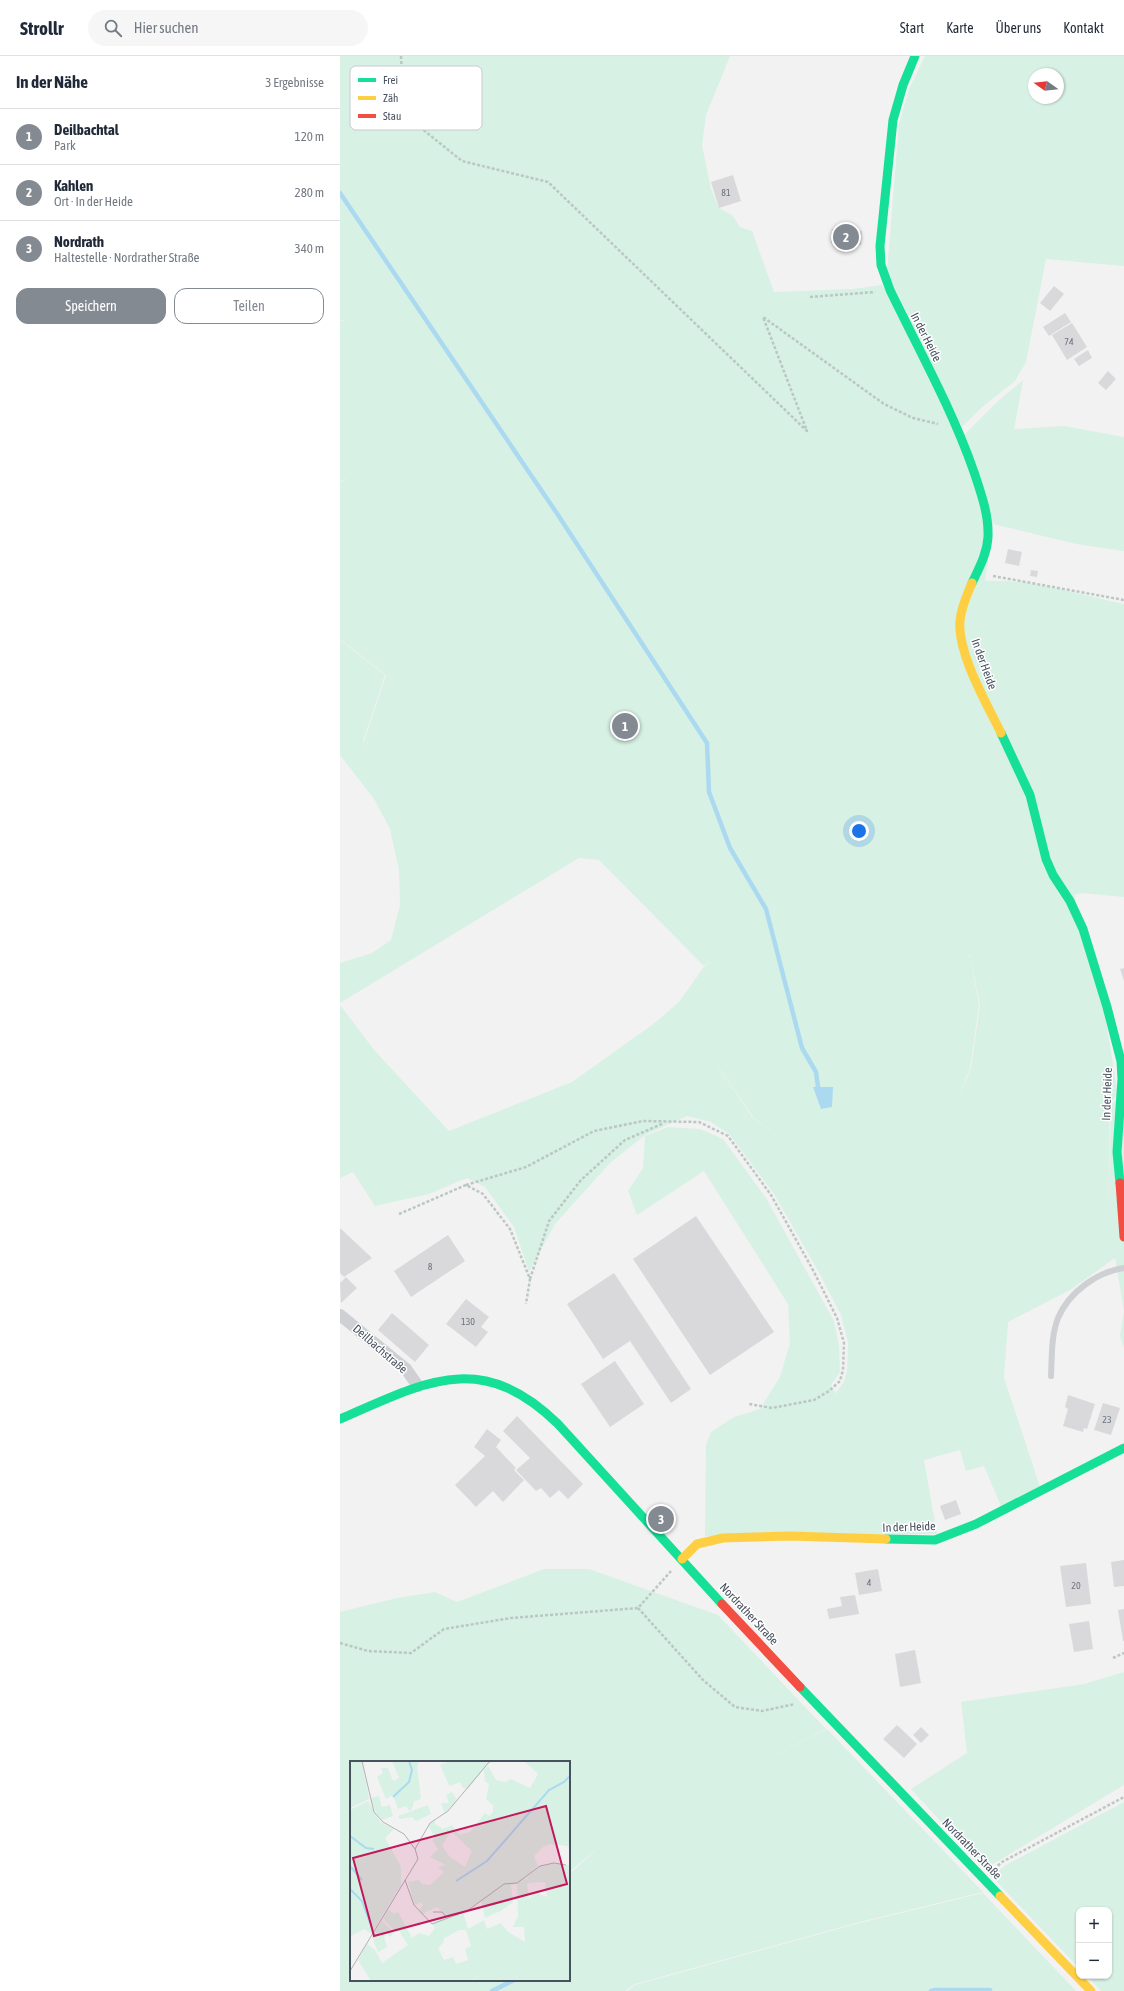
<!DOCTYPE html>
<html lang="de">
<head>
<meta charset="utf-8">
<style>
  :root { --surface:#fff; --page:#f6f6f7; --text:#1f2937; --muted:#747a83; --line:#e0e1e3; --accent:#848a92 }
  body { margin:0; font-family:"Asap Condensed",sans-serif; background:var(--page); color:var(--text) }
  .controls { position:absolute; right:12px; bottom:12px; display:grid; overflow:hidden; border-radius:8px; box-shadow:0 1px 3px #0004 }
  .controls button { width:36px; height:36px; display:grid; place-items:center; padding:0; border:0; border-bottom:1px solid var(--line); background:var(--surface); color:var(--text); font:20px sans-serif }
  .compass { position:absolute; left:688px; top:12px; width:36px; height:36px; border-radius:50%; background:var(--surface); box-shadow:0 1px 3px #0004; rotate:285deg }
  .you { position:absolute; left:519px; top:775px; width:14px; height:14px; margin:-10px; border:3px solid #fff; border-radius:50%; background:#1a73e8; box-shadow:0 0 0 6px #1a73e833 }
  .badge { display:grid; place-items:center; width:26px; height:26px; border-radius:50%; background:var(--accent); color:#fff; font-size:13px; font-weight:700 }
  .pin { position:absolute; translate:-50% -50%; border:2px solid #fff; box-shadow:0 1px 4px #0006 }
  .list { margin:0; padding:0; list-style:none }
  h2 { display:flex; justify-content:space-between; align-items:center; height:52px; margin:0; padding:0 16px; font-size:17px }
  h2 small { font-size:13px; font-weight:400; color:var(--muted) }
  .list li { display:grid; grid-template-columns:26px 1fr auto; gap:12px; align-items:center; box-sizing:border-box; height:56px; padding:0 16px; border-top:1px solid var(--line) }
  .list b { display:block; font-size:15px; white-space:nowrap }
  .list p { margin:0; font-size:13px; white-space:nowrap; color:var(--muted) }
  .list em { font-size:13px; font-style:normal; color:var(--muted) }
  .actions { display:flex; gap:8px; padding:12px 16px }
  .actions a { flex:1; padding:9px 0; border:1px solid var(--accent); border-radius:12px; text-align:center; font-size:14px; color:var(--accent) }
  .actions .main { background:var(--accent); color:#fff }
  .icon { flex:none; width:22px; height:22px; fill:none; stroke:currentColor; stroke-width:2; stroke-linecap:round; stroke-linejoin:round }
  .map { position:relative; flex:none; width:784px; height:1935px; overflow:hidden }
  header { display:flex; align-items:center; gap:24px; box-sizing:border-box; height:56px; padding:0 20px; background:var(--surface); border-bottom:1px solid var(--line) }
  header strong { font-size:19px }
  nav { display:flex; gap:22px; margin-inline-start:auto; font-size:14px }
  .search { width:280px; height:36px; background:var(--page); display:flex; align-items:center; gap:10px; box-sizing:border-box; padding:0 14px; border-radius:22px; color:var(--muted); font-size:15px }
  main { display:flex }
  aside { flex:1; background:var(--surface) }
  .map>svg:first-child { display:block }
  .green { fill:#d7f1e4; fill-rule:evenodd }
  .water { fill:#abdaf0 }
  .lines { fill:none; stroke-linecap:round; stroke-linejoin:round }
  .stream { stroke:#abdaf0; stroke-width:4.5 }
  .building { fill:#d9d9db }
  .path { stroke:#bbc7c4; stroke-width:2.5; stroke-dasharray:3 2; stroke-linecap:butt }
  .lane { stroke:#ced0d3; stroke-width:6 }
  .street { stroke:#ced0d3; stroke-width:12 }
  .fast { stroke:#16e098; stroke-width:9 }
  .slow { stroke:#ffcf43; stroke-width:9 }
  .jam { stroke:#f24e42; stroke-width:9 }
  .labels { text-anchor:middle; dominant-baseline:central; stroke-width:3; stroke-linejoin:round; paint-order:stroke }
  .number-label { font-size:10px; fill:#6e757f }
  .street-label { font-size:12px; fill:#48525f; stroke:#fff }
  .inset-river { fill:none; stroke:#abdaf0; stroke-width:2 }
  .inset-road { fill:none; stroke:#afb2b7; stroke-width:1 }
  .view { fill:#c2185b; fill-opacity:0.15; stroke:#c2185b; stroke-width:2 }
  .inset-edge { fill:none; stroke:#48525f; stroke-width:2 }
  .key { fill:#fff; stroke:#c8cbcf; stroke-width:1 }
  .key-label { font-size:11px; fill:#48525f }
</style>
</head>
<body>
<header>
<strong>Strollr</strong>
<div class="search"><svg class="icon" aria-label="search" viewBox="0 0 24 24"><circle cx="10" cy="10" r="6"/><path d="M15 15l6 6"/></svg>Hier suchen</div>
<nav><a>Start</a><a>Karte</a><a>Über uns</a><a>Kontakt</a></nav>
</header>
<main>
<aside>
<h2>In der Nähe<small>3 Ergebnisse</small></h2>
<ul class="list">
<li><span class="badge">1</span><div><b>Deilbachtal</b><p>Park</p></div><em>120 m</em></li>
<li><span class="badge">2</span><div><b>Kahlen</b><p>Ort · In der Heide</p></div><em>280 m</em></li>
<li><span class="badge">3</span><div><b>Nordrath</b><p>Haltestelle · Nordrather Straße</p></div><em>340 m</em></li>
</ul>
<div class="actions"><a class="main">Speichern</a><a>Teilen</a></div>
</aside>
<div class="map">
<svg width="784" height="1935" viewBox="0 0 784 1935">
  <rect width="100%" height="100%" fill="#f3f2f2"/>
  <!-- green -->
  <path class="green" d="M 0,0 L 390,0 L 366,59 L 362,89 L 371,133 L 377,148 L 382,154 L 392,159 L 400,171 L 412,175 L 434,236 L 513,233 L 542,229 L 625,378 L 658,345 L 683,324 L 674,373 L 724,370 L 784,381 L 784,495 L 736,488 L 653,468 L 645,525 C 689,522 740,539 784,548 L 784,841 L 742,837 L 734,839 L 764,953 L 778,1039 L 770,1047 L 768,1160 L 773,1193 L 768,1160 L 771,1049 L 778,1041 L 784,1039 L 784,1291 L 780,1280 L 784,1255 L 775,1202 L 730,1234 L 668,1266 L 664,1322 L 700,1431 L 661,1450 L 644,1410 L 626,1415 L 620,1394 L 584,1404 L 597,1478 L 365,1480 L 366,1389 L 371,1376 L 394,1361 L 420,1353 L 440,1321 L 450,1287 L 448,1248 L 364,1115 L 297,1159 L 288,1135 L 303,1112 L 305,1080 L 328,1071 L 360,1073 L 383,1083 L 426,1142 L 494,1265 L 499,1290 L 500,1316 L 491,1329 L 499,1343 L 496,1336 L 504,1326 L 507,1315 L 508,1287 L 501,1259 L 477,1213 L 434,1138 L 390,1079 L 371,1066 L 347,1060 L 305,1079 L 270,1107 L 215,1168 L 189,1216 L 174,1171 L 145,1131 L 127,1122 L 89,1138 L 35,1150 L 13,1116 L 0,1122 L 0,949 L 35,995 L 109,1075 L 232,1026 L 312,969 L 339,946 L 363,912 L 373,903 L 364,910 L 259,804 L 239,802 L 0,947 L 0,907 L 32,897 L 51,884 L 60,849 L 59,814 L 50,773 L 34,743 L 0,699 L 0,584 L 45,619 L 23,685 L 49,695 L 24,685 L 46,619 L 0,583 L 0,426 L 8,422 L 0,425 L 0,265 L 5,265 L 0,264 ZM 630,900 L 640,949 L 631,1012 L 616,1049 L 630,1012 L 639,949 L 630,901 L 624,901 ZM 358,981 L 413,1061 L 448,1089 L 412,1061 Z
    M 585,0 L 784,0 L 784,210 L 706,203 L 686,306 L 675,325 L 641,352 L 622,371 L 547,216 L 559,68 L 569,33 ZM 694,18 L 718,18 L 718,42 L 694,42 Z
    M 204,1513 L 249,1513 L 378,1559 L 486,1673 L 282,1778 L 487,1673 L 643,1836 L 516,1867 L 295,1928 L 285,1935 L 195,1935 L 195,1924 L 229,1924 L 229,1818 L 264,1787 L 229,1816 L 229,1706 L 11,1706 L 11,1924 L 195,1924 L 195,1935 L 0,1935 L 0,1556 L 57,1542 L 95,1536 L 117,1546 Z
    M 784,1616 L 784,1729 L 650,1810 L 642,1810 L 571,1733 L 627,1697 L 621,1646 L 744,1628 Z
    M 784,1746 L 784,1935 L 761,1935 L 747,1920 L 769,1920 L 769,1854 L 739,1854 L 739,1912 L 656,1825 L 657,1816 L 666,1809 Z
    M 643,1837 L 736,1935 L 287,1935 L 295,1929 L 516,1868 Z"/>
  <!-- water -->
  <path class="water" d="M 473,1031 L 493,1031 L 492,1051 L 481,1053 Z"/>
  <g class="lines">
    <!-- stream -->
    <path class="stream" d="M 0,137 L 218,459 L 367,687 L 369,736 L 390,792 L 426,853 L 462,992 L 476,1016 L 478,1031
      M 152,1935 L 174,1924
      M 591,1935 L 595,1934 L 650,1934"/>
  </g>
  <!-- building -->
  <path class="building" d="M 393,119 L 401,145 L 379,152 L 371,126 Z
    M 492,173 L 522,175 L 521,189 L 491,187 Z
    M 714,230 L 724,238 L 710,255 L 700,247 Z
    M 725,257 L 731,266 L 709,280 L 703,271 Z
    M 732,267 L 747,291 L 727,304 L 712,279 Z
    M 748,294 L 752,302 L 739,310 L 734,303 Z
    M 768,315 L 776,323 L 766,334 L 758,327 Z
    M 668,493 L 682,496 L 679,510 L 665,507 Z
    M 691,514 L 698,515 L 697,521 L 690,520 Z
    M 784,912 L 784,925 L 780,913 Z
    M 356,1160 L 434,1276 L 370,1319 L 293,1203 Z
    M 0,1172 L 32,1202 L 4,1221 L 0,1217 Z
    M 108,1179 L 125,1205 L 71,1241 L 54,1215 Z
    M 274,1217 L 351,1333 L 331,1347 L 290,1285 L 263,1303 L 227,1248 Z
    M 6,1221 L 17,1232 L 1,1247 L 0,1227 Z
    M 126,1243 L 149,1261 L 141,1271 L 148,1276 L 136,1291 L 106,1268 Z
    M 52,1257 L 89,1289 L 75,1306 L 38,1274 Z
    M 275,1305 L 304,1348 L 270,1371 L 241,1328 Z
    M 728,1339 L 755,1348 L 747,1373 L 744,1372 L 743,1376 L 723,1370 L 728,1353 L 725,1351 Z
    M 763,1347 L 780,1352 L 771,1379 L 754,1374 Z
    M 177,1360 L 243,1428 L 228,1443 L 219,1434 L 210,1442 L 201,1432 L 196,1435 L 176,1414 L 190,1402 L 163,1375 Z
    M 147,1373 L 161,1384 L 156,1391 L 176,1412 L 174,1414 L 184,1424 L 163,1446 L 153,1435 L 136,1451 L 115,1429 L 145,1400 L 134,1391 Z
    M 616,1444 L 621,1458 L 605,1464 L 600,1450 Z
    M 784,1504 L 784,1530 L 774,1531 L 771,1506 Z
    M 746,1507 L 751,1548 L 726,1551 L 720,1510 Z
    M 538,1513 L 542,1535 L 519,1539 L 515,1517 Z
    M 515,1539 L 519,1558 L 489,1563 L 487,1553 L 502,1550 L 500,1541 Z
    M 784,1553 L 784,1585 L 783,1585 L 778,1554 Z
    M 749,1565 L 753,1593 L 734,1596 L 729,1568 Z
    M 575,1594 L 581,1627 L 560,1631 L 555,1598 Z
    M 557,1669 L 577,1688 L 564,1702 L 543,1683 Z
    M 581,1671 L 589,1679 L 581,1687 L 573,1679 Z"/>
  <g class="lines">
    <!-- path -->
    <path class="path" d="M 61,0 L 63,40 L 81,72 L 122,105 L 208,126 L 467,375 L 423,261 L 544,348 L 573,362 L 598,368
      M 470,241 L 535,236
      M 653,520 L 784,544
      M 126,1129 L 186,1111 L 254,1075 L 303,1065 L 359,1066 L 388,1080 L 431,1139 L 473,1214 L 497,1262 L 504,1287 L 503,1314 L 500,1325 L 489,1335 L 474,1344 L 432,1352 L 409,1348
      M 59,1158 L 126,1129 L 143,1138 L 170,1173 L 190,1223 L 186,1248
      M 190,1223 L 209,1165 L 241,1124 L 285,1084 L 324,1067
      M 298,1552 L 363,1624 L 395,1651 L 422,1655 L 455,1648
      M 0,1587 L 28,1595 L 71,1597 L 104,1573 L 171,1562 L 298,1552 L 331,1515
      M 773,1602 L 784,1597
      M 654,1813 L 662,1806 L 784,1741"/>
    <!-- lane -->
    <path class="lane" d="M 711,1320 C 712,1301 711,1280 718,1262 C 729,1236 757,1216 784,1212"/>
    <!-- street -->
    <path class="street" d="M 0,1259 L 66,1313 L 78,1330"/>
    <!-- fast -->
    <path class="fast" d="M 575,0 L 563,29 L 553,64 L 540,190 L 541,209 L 550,234 C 579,294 612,353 634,416 C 641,437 649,459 648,481 C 647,498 639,512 632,527
      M 661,677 L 690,739 L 706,803 L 713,819 L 730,845 L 743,873 L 767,951 L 781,1005 L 782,1023 L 777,1096 L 780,1127
      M 0,1363 C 85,1326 141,1293 218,1368 L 382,1548
      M 546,1483 L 595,1484 L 636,1468 L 784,1392
      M 460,1631 L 660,1840"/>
    <!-- slow -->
    <path class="slow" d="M 632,527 C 627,539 621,551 620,565 C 617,597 647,648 661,677
      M 342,1503 L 357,1488 L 383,1482 L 450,1480 L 546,1483
      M 660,1840 L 751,1935"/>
    <!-- jam -->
    <path class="jam" d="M 780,1127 L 784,1181
      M 382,1548 L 460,1631"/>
  </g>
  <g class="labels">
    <!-- number labels -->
    <g class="number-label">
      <text x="386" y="136">81</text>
      <text x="729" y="285">74</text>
      <text x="90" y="1210">8</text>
      <text x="128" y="1265">130</text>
      <text x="767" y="1363">23</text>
      <text x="529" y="1526">4</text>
      <text x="736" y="1529">20</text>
    </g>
    <!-- street labels -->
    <g class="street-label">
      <text transform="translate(586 281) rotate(63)">In der Heide</text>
      <text transform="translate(644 608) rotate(70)">In der Heide</text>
      <text transform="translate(767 1038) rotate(-88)">In der Heide</text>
      <text transform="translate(40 1293) rotate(41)">Deilbachstraße</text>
      <text transform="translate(569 1471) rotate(-2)">In der Heide</text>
      <text transform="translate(409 1558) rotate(47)">Nordrather Straße</text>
      <text transform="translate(632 1793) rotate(46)">Nordrather Straße</text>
    </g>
  </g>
  <!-- overview -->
  <g transform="translate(10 1705)">
    <rect width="220" height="220" fill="#f3f2f2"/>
    <path d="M 0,0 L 12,0 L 19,38 L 0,47 ZM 36,0 L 69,0 L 67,6 L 71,38 L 64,40 L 62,48 L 59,50 L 56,45 L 48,48 L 43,34 L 36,38 L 27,16 L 33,12 L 31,7 L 38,7 L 43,20 L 49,17 L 43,2 ZM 99,0 L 144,0 L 138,3 L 118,28 L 113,27 L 110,21 L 100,25 L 98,22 L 90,4 ZM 174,0 L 220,0 L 220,88 L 218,85 L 200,83 L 193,86 L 184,95 L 188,105 L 174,117 L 181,121 L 176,117 L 190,105 L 204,103 L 220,104 L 220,220 L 122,220 L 135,210 L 136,209 L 121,220 L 21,220 L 8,199 L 17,183 L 25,189 L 32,202 L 58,184 L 49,170 L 45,170 L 33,158 L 38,148 L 44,153 L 48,151 L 62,177 L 69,172 L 79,175 L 85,167 L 82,162 L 96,155 L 87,146 L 72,153 L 69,150 L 73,144 L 71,141 L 65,144 L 58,121 L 69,119 L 72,123 L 80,124 L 94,111 L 88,106 L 96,104 L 80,96 L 88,88 L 82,79 L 85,76 L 78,65 L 85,59 L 85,63 L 93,68 L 102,64 L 109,74 L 120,71 L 135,52 L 139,55 L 143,51 L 143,44 L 136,38 L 139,23 L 135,20 L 134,9 L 138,5 L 146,19 L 156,21 L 161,18 L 180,27 L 188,13 ZM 101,70 L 122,90 L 115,106 L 100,96 L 92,85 ZM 195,121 L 197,136 L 185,131 L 179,138 L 177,122 ZM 167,123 L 168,155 L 163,166 L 174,166 L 175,181 L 158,171 L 151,162 L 137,168 L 134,159 L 118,168 L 113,151 L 131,140 L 135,157 L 147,151 L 148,152 L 163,141 L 161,124 ZM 109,169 L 116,169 L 121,185 L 115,188 L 118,199 L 106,203 L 103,196 L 94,199 L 88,187 L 94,181 L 93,178 ZM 102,31 L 107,39 L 95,52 L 91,42 L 99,42 L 96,34 ZM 29,35 L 32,46 L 40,44 L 43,55 L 32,59 L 25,50 L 21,37 ZM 18,40 L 30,61 L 44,68 L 35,77 L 51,106 L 51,124 L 21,173 L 15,168 L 0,175 L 0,49 ZM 78,44 L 81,53 L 66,60 L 62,56 L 50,58 L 48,55 ZM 32,159 L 44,172 L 40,176 L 37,173 L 34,176 L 37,186 L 28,191 L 22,176 Z" fill="#d7f1e4" fill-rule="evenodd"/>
    <path class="inset-river" d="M 43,36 L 59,21 L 62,9 L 59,0M 0,75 L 16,87 L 24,88M 0,105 L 12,119M 106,120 L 137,100 L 199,29 L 214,21 L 220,15M 0,128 L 12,140 L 20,162"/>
    <path class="inset-road" d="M 65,88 L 80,62 L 98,50 L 140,0M 55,119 L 64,144 L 82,163 L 117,150 L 154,123 L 167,122 L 190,105 L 204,102 L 216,104M 83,151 L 92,151 L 96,156M 0,210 L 68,98 L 65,88 L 54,73 L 33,61 L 24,51 L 12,0"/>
    <path class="view" d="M 196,45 L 217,123 L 24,175 L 3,97 Z"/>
    <rect width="220" height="220" class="inset-edge"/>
  </g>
  <!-- legend -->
  <rect x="10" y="10" width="132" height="64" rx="6" class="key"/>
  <rect x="18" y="22" width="18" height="4" fill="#16e098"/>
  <rect x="18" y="40" width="18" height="4" fill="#ffcf43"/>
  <rect x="18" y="58" width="18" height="4" fill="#f24e42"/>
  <g class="key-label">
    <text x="43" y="28">Frei</text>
    <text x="43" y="46">Zäh</text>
    <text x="43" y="64">Stau</text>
  </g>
</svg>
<div class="controls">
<button>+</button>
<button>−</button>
</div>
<svg class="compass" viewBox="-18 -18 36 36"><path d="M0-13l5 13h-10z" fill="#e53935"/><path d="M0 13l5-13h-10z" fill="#747a83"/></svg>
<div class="you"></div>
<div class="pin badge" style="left:285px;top:670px">1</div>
<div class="pin badge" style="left:506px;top:181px">2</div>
<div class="pin badge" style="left:321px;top:1463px">3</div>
</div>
</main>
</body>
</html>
